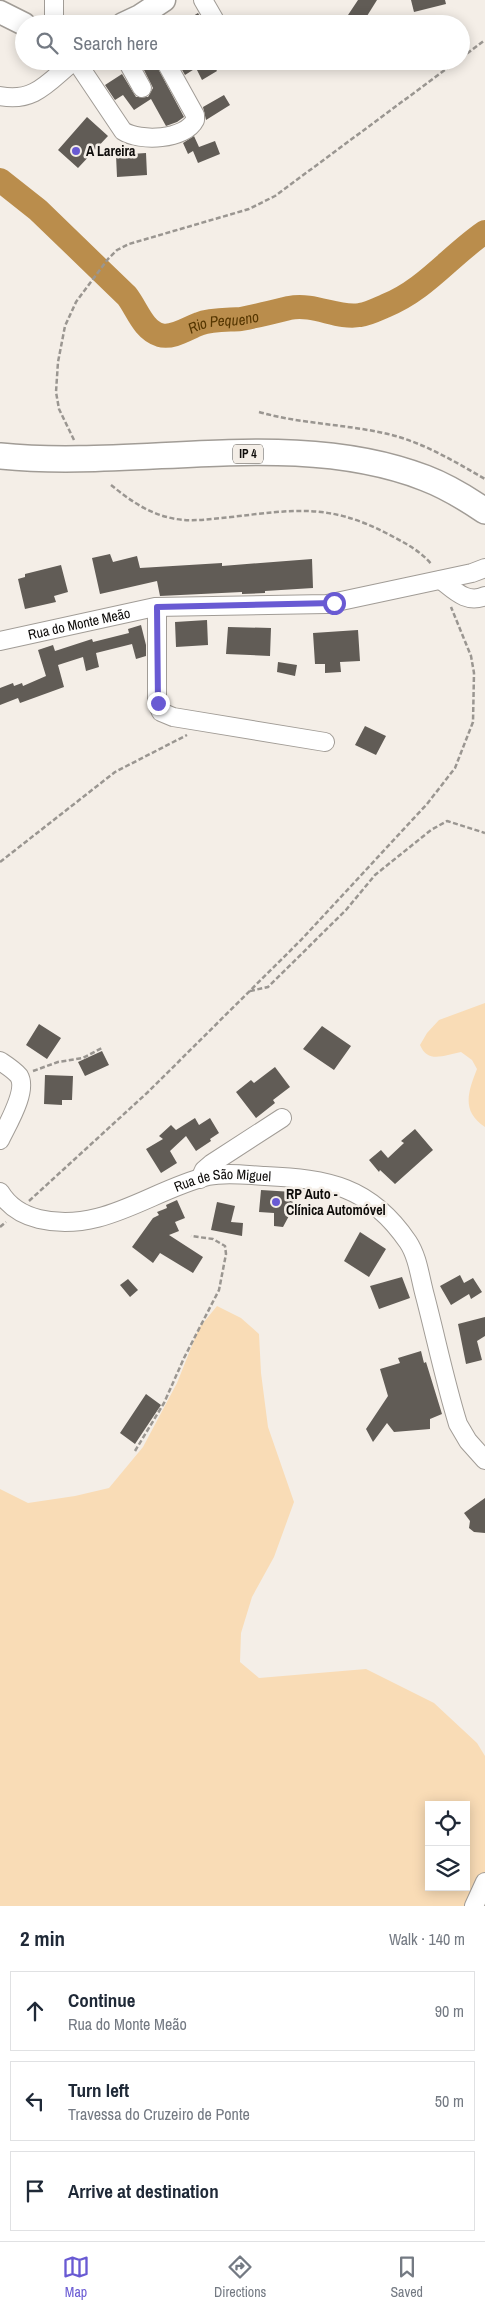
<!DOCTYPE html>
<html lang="en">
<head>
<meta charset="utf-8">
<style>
  :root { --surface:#fff; --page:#f2f2f3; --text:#1f2937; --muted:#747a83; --line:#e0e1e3; --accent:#695ad3 }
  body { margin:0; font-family:"Archivo Narrow",sans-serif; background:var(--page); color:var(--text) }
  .controls { position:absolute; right:15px; bottom:15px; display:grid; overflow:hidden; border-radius:0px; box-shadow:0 2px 12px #0003 }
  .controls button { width:45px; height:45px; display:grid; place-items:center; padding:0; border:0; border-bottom:1px solid var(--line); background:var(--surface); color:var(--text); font:25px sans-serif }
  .stop { position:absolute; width:15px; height:15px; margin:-11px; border:4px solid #695ad3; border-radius:50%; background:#fff }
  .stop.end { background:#695ad3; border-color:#fff; box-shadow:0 1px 5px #0008 }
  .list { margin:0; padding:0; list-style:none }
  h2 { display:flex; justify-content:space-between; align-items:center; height:65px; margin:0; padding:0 20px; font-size:21px }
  h2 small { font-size:16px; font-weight:400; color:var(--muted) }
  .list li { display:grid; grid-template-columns:32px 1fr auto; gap:15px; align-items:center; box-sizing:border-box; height:80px; margin:0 10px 10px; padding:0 10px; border:1px solid var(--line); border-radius:0px }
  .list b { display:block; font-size:19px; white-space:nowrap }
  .list p { margin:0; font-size:16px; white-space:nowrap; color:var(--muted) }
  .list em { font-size:16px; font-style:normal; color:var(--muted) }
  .icon { flex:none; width:28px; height:28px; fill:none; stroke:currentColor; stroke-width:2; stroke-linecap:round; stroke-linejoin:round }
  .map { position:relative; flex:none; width:485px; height:1906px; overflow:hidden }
  .search { position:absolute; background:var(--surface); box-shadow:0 2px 12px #0003; left:15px; right:15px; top:15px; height:55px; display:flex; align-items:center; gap:12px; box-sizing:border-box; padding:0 18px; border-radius:28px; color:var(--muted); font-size:19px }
  .sheet { height:335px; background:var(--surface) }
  nav { display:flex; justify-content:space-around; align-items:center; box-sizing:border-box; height:70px; border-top:1px solid var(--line); background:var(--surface); font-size:14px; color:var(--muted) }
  nav a { display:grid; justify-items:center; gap:2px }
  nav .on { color:var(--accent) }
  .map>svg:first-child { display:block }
  .green { fill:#f9dcb6; fill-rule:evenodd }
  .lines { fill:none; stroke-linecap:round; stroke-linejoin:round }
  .river { stroke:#ba8d4c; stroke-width:24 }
  .building { fill:#615c56 }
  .minor-casing { stroke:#a19c96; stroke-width:20 }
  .major-casing { stroke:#a19c96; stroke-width:25 }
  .highway-casing { stroke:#a19c96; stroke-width:28 }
  .path { stroke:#9a9691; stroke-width:2.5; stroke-dasharray:5 2.5; stroke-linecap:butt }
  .minor { stroke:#fff; stroke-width:18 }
  .major { stroke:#fff; stroke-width:22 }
  .highway { stroke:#fff; stroke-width:25 }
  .route { stroke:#695ad3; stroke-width:6 }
  .poi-dot { fill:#695ad3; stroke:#f4eee7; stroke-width:2 }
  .labels { text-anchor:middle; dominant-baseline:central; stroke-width:5; stroke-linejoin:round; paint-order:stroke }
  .shield { fill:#f4eee7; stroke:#53504c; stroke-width:1 }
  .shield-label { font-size:12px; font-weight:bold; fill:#0e0c0a }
  .poi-label { font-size:14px; font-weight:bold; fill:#0e0c0a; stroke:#f4eee7; text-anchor:start }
  .street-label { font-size:14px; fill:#0e0c0a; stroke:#f4eee7 }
  .water-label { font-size:15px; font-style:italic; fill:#553600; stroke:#f4eee7 }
</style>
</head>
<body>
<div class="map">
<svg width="485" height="1906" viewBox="0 0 485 1906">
  <rect width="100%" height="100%" fill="#f4eee7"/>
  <!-- green -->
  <path class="green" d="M 485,1003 L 485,1127 C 461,1111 468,1092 477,1069 L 472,1060 L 461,1052 C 444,1055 428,1064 420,1045 L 427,1033 L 439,1020 Z
    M 217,1306 L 241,1318 L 259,1334 L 261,1373 L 268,1427 L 294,1502 L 274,1557 L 252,1597 L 241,1633 L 240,1662 L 259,1678 L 366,1669 L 434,1703 L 477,1743 L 485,1756 L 485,1877 L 477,1906 L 0,1906 L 0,1489 L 28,1503 L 75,1496 L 109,1488 L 143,1447 L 177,1383 L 199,1328 ZM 429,1805 L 466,1805 L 466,1887 L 429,1887 Z"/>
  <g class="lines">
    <!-- river -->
    <path class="river" id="s1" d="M 0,180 L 38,210 L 127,296 C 137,309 143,330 160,335 C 172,339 188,328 199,324 C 211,319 228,320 241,319 C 257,316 273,312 289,308 C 315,303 337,319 360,315 C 368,314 378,309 385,306 C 425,290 450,256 485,232"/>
  </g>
  <!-- building -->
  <path class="building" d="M 358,0 L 377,0 L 362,24 L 342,24 Z
    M 411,0 L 445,0 L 446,4 L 414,12 Z
    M 198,13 L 204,24 L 180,24 Z
    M 146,61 L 154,61 L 184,117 L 177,122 L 166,126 L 151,99 L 134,110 L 123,95 L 115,100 L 105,85 L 122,74 L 136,97 L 148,97 L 153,88 L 141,64 Z
    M 177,61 L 211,61 L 217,71 L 202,80 L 196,68 L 185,75 Z
    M 224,95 L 230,105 L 206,120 L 203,107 Z
    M 87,117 L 108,136 L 78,168 L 58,150 Z
    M 194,136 L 199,147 L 215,141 L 220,154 L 198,163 L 193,151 L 188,154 L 183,143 Z
    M 146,153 L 147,175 L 117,177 L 116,155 Z
    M 110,554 L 113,562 L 137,556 L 140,568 L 222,563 L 222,566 L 312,559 L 313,588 L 265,591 L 265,593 L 242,594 L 242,592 L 160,596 L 157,581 L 100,594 L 92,558 Z
    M 61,565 L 68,592 L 54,596 L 56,602 L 25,609 L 18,579 L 25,577 L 25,574 Z
    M 207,620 L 208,645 L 176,647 L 175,622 Z
    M 141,625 L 146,645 L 146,656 L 136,659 L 132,644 L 96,653 L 99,667 L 86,671 L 83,657 L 58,665 L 64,687 L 20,703 L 18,698 L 0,705 L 0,688 L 13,683 L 14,686 L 22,683 L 23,686 L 46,676 L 38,650 L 53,645 L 55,651 L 92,639 L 93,642 L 129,633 L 128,629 Z
    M 228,627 L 271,628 L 270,656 L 226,654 Z
    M 358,630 L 360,661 L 340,662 L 341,672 L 325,673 L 325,664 L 315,664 L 313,633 Z
    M 278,662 L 297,665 L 295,676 L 277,672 Z
    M 365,726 L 386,736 L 376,755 L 355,745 Z
    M 39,1024 L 61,1038 L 47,1059 L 26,1045 Z
    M 322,1026 L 351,1046 L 334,1070 L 303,1049 Z
    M 102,1051 L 109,1065 L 85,1076 L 78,1062 Z
    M 275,1067 L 290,1087 L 273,1100 L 275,1103 L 256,1118 L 236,1092 L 251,1080 L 254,1083 Z
    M 45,1075 L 73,1076 L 72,1100 L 62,1100 L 62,1105 L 44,1104 Z
    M 195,1118 L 199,1125 L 210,1118 L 219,1133 L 210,1139 L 211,1141 L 196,1151 L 186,1136 L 170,1151 L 177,1163 L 161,1173 L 146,1149 L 163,1139 L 159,1136 L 171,1125 L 176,1130 Z
    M 415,1129 L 433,1150 L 395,1184 L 380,1170 L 379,1172 L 369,1160 L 381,1150 L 388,1158 L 404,1143 L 401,1141 Z
    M 261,1190 L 293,1192 L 292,1214 L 290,1214 L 283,1227 L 274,1226 L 274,1213 L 259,1212 Z
    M 177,1200 L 185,1218 L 175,1222 L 179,1231 L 169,1235 L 203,1257 L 193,1273 L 160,1253 L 153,1263 L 132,1247 L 153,1218 L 159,1215 L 157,1212 L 167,1208 L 166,1205 Z
    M 217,1202 L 235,1206 L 231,1222 L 243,1223 L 242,1236 L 211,1230 Z
    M 360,1232 L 386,1249 L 369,1277 L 344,1261 Z
    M 460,1275 L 464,1283 L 473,1278 L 482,1292 L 471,1299 L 469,1294 L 451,1305 L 440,1286 Z
    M 402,1277 L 410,1298 L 379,1309 L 370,1286 Z
    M 128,1279 L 138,1290 L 130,1297 L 120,1285 Z
    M 485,1317 L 485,1336 L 477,1341 L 482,1360 L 466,1364 L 458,1324 Z
    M 421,1351 L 424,1363 L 426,1362 L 442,1414 L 430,1419 L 430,1429 L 394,1432 L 387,1423 L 373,1442 L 366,1429 L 388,1396 L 380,1369 L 400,1363 L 398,1358 Z
    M 146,1394 L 161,1405 L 135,1444 L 120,1433 Z
    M 485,1498 L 485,1533 L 474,1532 L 469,1528 L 470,1521 L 464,1513 Z"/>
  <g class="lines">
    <!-- minor casing -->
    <g class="minor-casing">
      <g id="minor">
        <path d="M 54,0 L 54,24"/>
        <path d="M 203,0 L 214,19"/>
        <path d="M 76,61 L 123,131 C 140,142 185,140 195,120 L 195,115 L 165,61"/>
        <path d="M 127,61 L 142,88"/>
        <path d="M 0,96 C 35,103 49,81 74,61"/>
        <path d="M 441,580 C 455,591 467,604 485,596"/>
        <path d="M 157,607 L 157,703 L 161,712 L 173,717 L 325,742"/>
        <path id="s2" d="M 0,641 L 155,607 L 327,604 L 472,573 L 485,568"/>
        <path d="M 0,1061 C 6,1065 14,1070 19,1076 C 28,1091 7,1125 0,1140"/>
        <path d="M 200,1179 L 204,1170 L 211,1164 L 282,1118"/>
        <path id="s3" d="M 0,1192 C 9,1207 22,1215 39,1219 C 102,1234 151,1190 208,1176 C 226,1172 246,1175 265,1176 C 328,1179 370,1186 408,1242 C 418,1257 420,1278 425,1296 C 436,1338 445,1382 458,1424 L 468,1441 L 485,1460"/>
        <path d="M 474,1906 L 485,1882"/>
      </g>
    </g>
    <!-- major casing -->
    <g class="major-casing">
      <path id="major" d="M 0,12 L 24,24
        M 123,24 L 140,16 L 164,0"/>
    </g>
    <!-- highway casing -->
    <g class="highway-casing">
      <path id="highway" d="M 0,456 C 138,470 293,427 425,478 C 446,486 466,498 485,511"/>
    </g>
    <!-- path -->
    <path class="path" d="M 461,58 L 485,40
      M 259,412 C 301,424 345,424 388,434 C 422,442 454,461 485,479
      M 74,440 L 59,409 L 56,392 L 58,362 L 65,326 L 76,302 L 108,259 L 117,250 L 129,244 L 249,209 L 275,196 L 457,61
      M 111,485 C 127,498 146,512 167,517 C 188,523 209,519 231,517 C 293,510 328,503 386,533 C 403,542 420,550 432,565
      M 0,862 L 115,772 L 187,735
      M 250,991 L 268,987 L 346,910 L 375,875 L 431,830 L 447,821 L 485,833
      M 33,1071 L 58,1062 L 83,1058 L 102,1048
      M 29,1201 L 148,1092 L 301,940 L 427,804 L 455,768 L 473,722 L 474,673 L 471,656 L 451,607
      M 0,1227 L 6,1222
      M 135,1451 L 164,1403 L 184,1358 L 219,1290 L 226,1254 L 225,1246 L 213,1239 L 191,1236"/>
    <!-- minor -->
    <use href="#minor" class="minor"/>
    <!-- major -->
    <use href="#major" class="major"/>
    <!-- highway -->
    <use href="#highway" class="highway"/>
  </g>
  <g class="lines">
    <!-- route -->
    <path class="route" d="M 158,703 L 157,607 L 334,603"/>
  </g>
  <!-- markers -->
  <g class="poi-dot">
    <circle cx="76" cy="151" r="5"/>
    <circle cx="276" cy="1202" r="5"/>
  </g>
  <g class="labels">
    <!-- shield labels -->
    <rect class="shield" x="233" y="444.5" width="30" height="19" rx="4"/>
    <g class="shield-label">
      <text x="248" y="454">IP 4</text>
    </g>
    <!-- poi labels -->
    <g class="poi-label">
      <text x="86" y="151">A Lareira</text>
      <text x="286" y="1194">RP Auto -<tspan x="286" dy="16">Clínica Automóvel</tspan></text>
    </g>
    <!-- street labels -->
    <g class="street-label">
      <text stroke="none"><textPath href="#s2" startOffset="81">Rua do Monte Meão</textPath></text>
      <text stroke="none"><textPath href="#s3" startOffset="240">Rua de São Miguel</textPath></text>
    </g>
    <!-- water labels -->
    <g class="water-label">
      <text stroke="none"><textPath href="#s1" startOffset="290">Rio Pequeno</textPath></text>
    </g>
  </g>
</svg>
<div class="controls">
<button><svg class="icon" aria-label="locate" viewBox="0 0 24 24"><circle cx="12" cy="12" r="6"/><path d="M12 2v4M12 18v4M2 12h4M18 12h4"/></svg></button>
<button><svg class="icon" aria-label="layers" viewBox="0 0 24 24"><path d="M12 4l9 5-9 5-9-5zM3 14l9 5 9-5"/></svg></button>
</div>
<div class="stop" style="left:334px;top:603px"></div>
<div class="stop end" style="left:158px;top:703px"></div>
<div class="search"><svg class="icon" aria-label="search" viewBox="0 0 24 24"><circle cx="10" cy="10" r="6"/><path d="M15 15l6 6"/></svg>Search here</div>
</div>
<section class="sheet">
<h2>2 min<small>Walk · 140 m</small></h2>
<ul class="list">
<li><svg class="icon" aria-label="ahead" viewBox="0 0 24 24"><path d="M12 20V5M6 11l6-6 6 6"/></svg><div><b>Continue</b><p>Rua do Monte Meão</p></div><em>90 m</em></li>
<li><svg class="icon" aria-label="left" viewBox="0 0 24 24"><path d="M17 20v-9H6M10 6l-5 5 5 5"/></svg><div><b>Turn left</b><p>Travessa do Cruzeiro de Ponte</p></div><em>50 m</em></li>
<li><svg class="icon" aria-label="arrive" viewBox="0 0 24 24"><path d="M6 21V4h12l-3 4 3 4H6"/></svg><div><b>Arrive at destination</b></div></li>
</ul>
</section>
<nav>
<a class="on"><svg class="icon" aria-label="map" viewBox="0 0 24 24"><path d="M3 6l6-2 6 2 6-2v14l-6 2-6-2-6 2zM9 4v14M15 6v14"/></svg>Map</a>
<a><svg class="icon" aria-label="directions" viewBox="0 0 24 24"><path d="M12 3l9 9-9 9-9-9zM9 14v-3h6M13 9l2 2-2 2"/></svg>Directions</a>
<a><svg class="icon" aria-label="saved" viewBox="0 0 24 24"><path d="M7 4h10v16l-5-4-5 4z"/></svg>Saved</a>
</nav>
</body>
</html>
